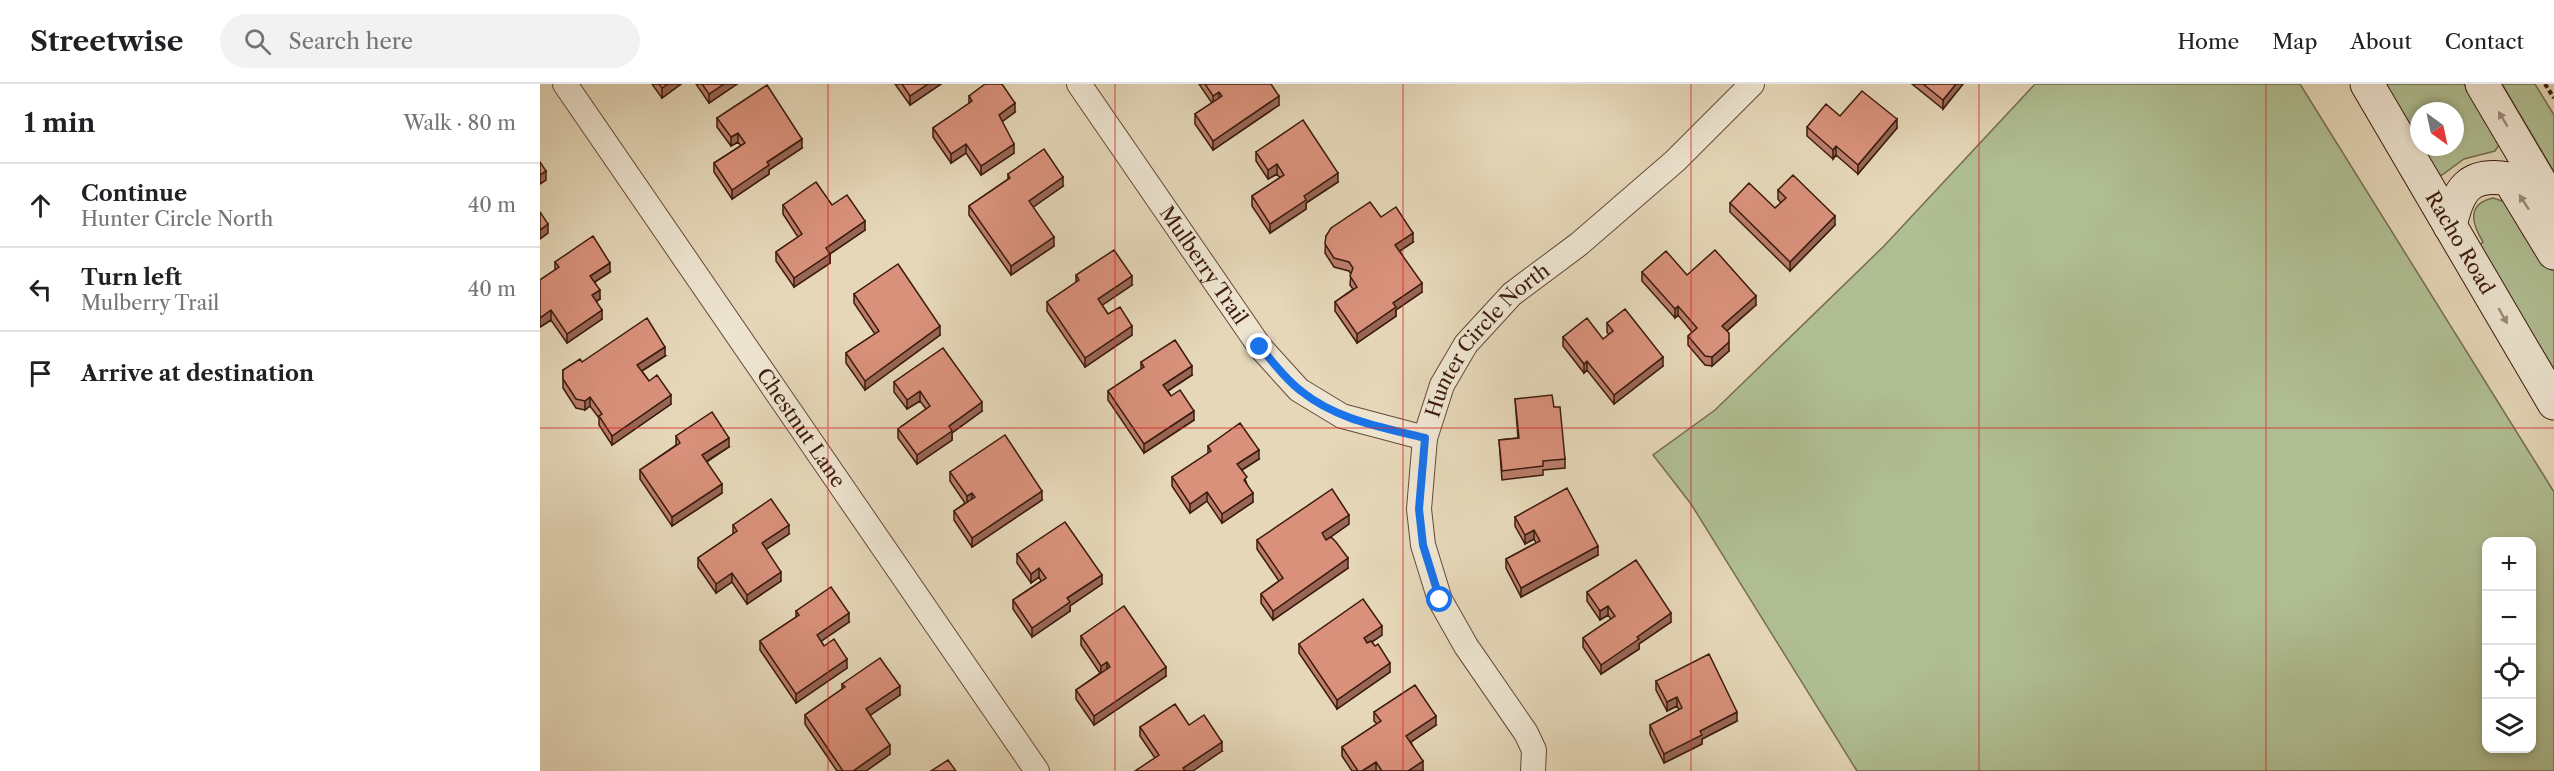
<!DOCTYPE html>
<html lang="en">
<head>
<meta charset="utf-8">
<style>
  :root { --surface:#fff; --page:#f2f2f2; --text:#202124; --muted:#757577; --line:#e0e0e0 }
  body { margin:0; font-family:"Libre Caslon Text",serif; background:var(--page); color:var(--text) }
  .controls { position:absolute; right:18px; bottom:18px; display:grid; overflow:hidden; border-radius:12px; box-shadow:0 3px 9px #0003 }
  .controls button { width:54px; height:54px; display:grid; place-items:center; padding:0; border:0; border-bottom:2px solid var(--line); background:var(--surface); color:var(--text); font:30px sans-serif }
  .compass { position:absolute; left:1870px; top:18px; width:54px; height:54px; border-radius:50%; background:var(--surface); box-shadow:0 3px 9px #0003; rotate:147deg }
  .stop { position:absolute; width:18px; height:18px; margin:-14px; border:4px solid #1a73e8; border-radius:50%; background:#fff }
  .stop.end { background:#1a73e8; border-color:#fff; box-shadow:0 2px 6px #0008 }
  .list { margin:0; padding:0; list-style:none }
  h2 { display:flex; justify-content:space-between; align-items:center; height:78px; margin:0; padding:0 24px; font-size:26px }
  h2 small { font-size:20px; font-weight:400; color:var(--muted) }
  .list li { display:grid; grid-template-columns:39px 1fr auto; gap:18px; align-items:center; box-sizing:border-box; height:84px; padding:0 24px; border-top:2px solid var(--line) }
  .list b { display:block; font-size:22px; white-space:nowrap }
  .list p { margin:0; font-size:20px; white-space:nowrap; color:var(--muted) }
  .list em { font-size:20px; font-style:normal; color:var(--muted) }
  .icon { flex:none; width:33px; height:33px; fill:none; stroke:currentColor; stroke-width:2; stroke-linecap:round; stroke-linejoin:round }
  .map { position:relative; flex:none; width:2014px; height:687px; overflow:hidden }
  header { display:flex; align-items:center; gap:36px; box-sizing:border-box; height:84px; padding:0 30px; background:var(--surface); border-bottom:2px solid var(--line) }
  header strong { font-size:28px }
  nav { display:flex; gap:33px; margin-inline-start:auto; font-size:21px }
  .search { width:420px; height:54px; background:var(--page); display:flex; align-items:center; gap:15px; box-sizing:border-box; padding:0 21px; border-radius:33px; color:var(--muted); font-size:22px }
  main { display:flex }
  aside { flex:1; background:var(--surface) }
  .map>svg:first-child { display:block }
  .grass { fill:#b0bf93; stroke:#766d50; stroke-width:1.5; fill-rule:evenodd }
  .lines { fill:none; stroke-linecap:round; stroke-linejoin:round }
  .street-casing { stroke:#664a38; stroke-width:26 }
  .secondary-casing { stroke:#3c1b0d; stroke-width:35 }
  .path { stroke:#3c1b0d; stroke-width:4; stroke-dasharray:4.5 3; stroke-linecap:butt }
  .street { stroke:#eee5d1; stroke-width:24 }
  .secondary { stroke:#eee5d1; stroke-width:33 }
  .wall { fill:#bb7d6a; stroke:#3c1b0d; stroke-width:1.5 }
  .shaded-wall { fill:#986656; stroke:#3c1b0d; stroke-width:1.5 }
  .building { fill:#d9917b; stroke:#3c1b0d; stroke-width:1.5 }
  .oneway { fill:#9e8a79 }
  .route { stroke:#1a73e8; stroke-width:8 }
  .grid { fill:none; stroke:#d62828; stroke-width:1.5; stroke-opacity:0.55 }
  .labels { text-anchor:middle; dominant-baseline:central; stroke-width:4.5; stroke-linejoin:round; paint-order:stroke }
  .street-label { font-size:20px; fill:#3c1b0d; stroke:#eee5d1 }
</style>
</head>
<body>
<header>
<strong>Streetwise</strong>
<div class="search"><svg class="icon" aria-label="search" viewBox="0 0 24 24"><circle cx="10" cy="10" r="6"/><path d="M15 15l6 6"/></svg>Search here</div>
<nav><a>Home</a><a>Map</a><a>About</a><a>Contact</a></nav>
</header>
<main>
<aside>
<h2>1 min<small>Walk · 80 m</small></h2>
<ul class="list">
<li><svg class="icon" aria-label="ahead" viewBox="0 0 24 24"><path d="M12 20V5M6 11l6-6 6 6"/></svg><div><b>Continue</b><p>Hunter Circle North</p></div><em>40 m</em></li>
<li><svg class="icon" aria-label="left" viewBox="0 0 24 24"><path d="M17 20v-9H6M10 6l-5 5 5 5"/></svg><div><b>Turn left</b><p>Mulberry Trail</p></div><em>40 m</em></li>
<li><svg class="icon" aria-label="arrive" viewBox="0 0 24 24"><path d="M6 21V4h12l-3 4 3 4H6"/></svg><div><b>Arrive at destination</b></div></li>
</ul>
</aside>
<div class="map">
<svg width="2014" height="687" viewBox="0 0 2014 687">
  <rect width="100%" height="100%" fill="#e5d7b8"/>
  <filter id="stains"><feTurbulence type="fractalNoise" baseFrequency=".00333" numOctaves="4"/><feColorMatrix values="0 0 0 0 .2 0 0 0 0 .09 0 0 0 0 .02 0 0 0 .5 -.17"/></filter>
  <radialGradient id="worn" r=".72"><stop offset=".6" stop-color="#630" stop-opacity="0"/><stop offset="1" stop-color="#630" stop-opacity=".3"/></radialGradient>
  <!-- grass -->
  <path class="grass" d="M 1495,0 L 1760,0 L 2014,408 L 2014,687 L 1317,687 L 1151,420 L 1113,371 L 1175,326 L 1344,162 ZM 1946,458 L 1992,458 L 1992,664 L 1946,664 Z
    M 1843,0 L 1924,0 L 1959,61 L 1955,67 L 1924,75 L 1902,91 L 1897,92 L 1880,63 L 1915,63 L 1915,27 L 1879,27 L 1879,62 Z
    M 1962,0 L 1995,0 L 2014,31 L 2014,88 Z
    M 1953,114 L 1965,118 L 2014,183 L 2014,285 L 1938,162 L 1943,158 C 1932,140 1926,120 1953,114 Z"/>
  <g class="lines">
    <!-- street casing -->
    <g class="street-casing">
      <g id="street">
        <path id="s1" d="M 25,0 L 497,687"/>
        <path id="s2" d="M 539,0 L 720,263 L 759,306 L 802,332 L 885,354"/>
        <path id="s3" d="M 993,687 L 994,666 L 986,649 L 926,562 L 900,516 L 883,461 L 879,425 L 885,354 L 902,301 L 926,260 L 972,210 L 1039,160 L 1135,77 L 1212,0"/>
      </g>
    </g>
    <!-- secondary casing -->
    <g class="secondary-casing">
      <g id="secondary">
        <path id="s4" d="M 1827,0 L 2014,319"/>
        <path d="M 1942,0 L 2014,122"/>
        <path d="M 1910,142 C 1918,106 1928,88 1969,95 L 2014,169"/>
      </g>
    </g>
    <!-- path -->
    <path class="path" d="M 2005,0 L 2014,14"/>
    <!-- street -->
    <use href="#street" class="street"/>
    <!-- secondary -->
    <use href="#secondary" class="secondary"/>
  </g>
  <!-- wall -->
  <path class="wall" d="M 112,0 L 141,0 L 122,14 Z
    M 156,0 L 197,0 L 169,19 Z
    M 355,0 L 401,0 L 370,21 Z
    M 659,0 L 731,0 L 739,21 L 673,66 L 655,40 L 655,30 L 672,19 Z
    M 1372,0 L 1423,0 L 1403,25 Z
    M 429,12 L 475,28 L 462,37 L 474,69 L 441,91 L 426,69 L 411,79 L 393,53 L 393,44 L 429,20 Z
    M 1300,32 L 1357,44 L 1318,90 L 1296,71 L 1293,75 L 1267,52 L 1267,43 Z
    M 177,34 L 262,64 L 229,86 L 229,90 L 192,115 L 174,88 L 174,79 L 201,62 L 198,58 L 191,62 L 177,43 Z
    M 716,68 L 798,98 L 766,119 L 766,125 L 730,149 L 712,122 L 712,112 L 740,94 L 737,90 L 728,95 L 716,77 Z
    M 468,90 L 523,102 L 493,123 L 514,162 L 471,191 L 429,131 L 429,122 L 468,95 Z
    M 1238,106 L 1295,141 L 1250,187 L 1190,128 L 1190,119 L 1235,124 L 1241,119 L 1238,115 Z
    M 243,121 L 292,121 L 325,146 L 290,170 L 290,179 L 254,203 L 236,177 L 236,168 L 258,153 L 243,130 Z
    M 786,152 L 873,158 L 860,167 L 882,208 L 856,226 L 856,232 L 817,259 L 795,227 L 795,218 L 813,205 L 810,201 L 811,190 L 809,187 L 794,183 L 785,169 Z
    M 15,178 L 70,188 L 55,198 L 60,215 L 56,218 L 62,235 L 27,259 L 11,236 L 0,243 L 0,196 L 15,186 Z
    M 1102,188 L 1147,191 L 1216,221 L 1187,247 L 1189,267 L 1172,282 L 1165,281 L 1148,261 L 1148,252 L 1152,248 L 1138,231 L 1135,234 L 1102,197 Z
    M 536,191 L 592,201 L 562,221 L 568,230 L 592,251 L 545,283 L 507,227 L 507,218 L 536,199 Z
    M 314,210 L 400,251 L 325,306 L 306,279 L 306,269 L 335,250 L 314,219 Z
    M 1067,239 L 1123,282 L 1074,320 L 1047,286 L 1044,289 L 1023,262 L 1023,253 L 1063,255 L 1069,251 L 1067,248 Z
    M 125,272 L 102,287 L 109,297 L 131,320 L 72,361 L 59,341 L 59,334 L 50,322 L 45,326 L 36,324 L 23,304 L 23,286 L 42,278 Z
    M 601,278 L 652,291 L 628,307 L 631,312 L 654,336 L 604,369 L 568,316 L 568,307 L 601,285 Z
    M 354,298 L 442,327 L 412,349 L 412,356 L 377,380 L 358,354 L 358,345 L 386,325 L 380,317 L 367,325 L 354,308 Z
    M 975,315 L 1014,323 L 1025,375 L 1025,384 L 1003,386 L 1003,391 L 962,396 L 959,356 L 978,354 Z
    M 136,352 L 189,363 L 167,378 L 182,409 L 132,442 L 100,395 L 100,386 L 136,361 Z
    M 668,362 L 719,375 L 702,386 L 713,418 L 682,439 L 667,417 L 650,429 L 632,402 L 632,393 L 668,370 Z
    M 410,388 L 502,416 L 432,463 L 414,436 L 414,427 L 425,419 L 410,397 Z
    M 975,433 L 1058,471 L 981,513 L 966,484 L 966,475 L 996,459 L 994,455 L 985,460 L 975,442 Z
    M 809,440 L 786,456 L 808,484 L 733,536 L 721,519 L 721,510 L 739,497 L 717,465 L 717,456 Z
    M 193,441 L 249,450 L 226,465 L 241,497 L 207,520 L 192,498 L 176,509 L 158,483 L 158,474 L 193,450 Z
    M 477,470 L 562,500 L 530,522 L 530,527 L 492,553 L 473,525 L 473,516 L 501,497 L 499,493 L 491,499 L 477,479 Z
    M 1047,508 L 1131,538 L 1099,560 L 1099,565 L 1061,590 L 1043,563 L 1043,554 L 1071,535 L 1068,531 L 1060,536 L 1047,517 Z
    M 256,527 L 309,538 L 281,557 L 284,562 L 307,584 L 256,619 L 220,566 L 220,557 L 256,533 Z
    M 842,551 L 832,558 L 850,588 L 797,625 L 759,569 L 759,560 Z
    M 541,552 L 626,592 L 554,641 L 536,615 L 536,606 L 560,589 L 541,561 Z
    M 1116,597 L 1197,637 L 1162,655 L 1162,660 L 1124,679 L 1110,650 L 1110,641 L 1139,626 L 1137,622 L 1127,627 L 1116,606 Z
    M 302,600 L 360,611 L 330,631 L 350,670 L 326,687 L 297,687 L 265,640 L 265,631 L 302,605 Z
    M 834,628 L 896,641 L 871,658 L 883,686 L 882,687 L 812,687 L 802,672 L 802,663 L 837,640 L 834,637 Z
    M 649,641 L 682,667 L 615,674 L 600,652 L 600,643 Z"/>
  <!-- shaded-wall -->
  <path class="shaded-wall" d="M 128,0 L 141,0 L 122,14 L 122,4 Z
    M 184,0 L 197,0 L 169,19 L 169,10 Z
    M 388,0 L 401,0 L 370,21 L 370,12 Z
    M 1416,0 L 1423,0 L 1403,25 L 1403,16 Z
    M 679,8 L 679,17 L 673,21 L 673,12 Z
    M 739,12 L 739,21 L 673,66 L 673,57 Z
    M 475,19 L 475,28 L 459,40 L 459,31 Z
    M 1357,35 L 1357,44 L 1318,90 L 1318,81 Z
    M 198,49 L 198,58 L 191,62 L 191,53 Z
    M 262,55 L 262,64 L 229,86 L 229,90 L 192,115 L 192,106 L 227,78 Z
    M 426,60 L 426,69 L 411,79 L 411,70 Z
    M 474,60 L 474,69 L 441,91 L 441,82 Z
    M 1296,62 L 1296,71 L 1293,75 L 1293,66 Z
    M 737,80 L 737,90 L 728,95 L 728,86 Z
    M 6,87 L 6,96 L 0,100 L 0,91 Z
    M 798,89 L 798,98 L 766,119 L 766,125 L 730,149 L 730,140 L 764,112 Z
    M 523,93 L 523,102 L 489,126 L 489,117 Z
    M 1295,132 L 1295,141 L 1250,187 L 1250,178 Z
    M 325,137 L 325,146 L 290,170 L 290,179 L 254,203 L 254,194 L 286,164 Z
    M 8,140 L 8,149 L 0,155 L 0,146 Z
    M 873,149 L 873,158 L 855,170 L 855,161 Z
    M 514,153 L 514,162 L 471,191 L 471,182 Z
    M 70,179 L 70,188 L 50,201 L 50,192 Z
    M 592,192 L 592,201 L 558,224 L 558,215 Z
    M 882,199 L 882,208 L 856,226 L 856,232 L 817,259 L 817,250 L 853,219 Z
    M 60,206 L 60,215 L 52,220 L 52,211 Z
    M 1216,212 L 1216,221 L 1182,251 L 1182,242 Z
    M 1138,222 L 1138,231 L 1135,234 L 1135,225 Z
    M 11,226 L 11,236 L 0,243 L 0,234 Z
    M 62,226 L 62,235 L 27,259 L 27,250 Z
    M 400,242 L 400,251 L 325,306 L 325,297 Z
    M 592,242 L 592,251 L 545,283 L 545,274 Z
    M 1189,258 L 1189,267 L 1172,282 L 1172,273 Z
    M 125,263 L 125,272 L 97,290 L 97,281 Z
    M 1123,273 L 1123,282 L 1074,320 L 1074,311 Z
    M 1047,277 L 1047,286 L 1044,289 L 1044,280 Z
    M 652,282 L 652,291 L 623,310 L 623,301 Z
    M 380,307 L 380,317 L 367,325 L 367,316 Z
    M 131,311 L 131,320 L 72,361 L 72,352 Z
    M 50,313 L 50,322 L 45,326 L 45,317 Z
    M 442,318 L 442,327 L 412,349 L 412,356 L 377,380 L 377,371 L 409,342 Z
    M 654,327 L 654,336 L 604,369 L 604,360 Z
    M 189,354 L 189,363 L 162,380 L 162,371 Z
    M 719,366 L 719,375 L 697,389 L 697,380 Z
    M 182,400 L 182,409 L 132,442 L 132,433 Z
    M 502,407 L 502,416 L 432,463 L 432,454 Z
    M 667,408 L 667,417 L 650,429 L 650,420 Z
    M 432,409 L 432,418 L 427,422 L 427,412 Z
    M 713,409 L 713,418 L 682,439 L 682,430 Z
    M 809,431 L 809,440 L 782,459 L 782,449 Z
    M 249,441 L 249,450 L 222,468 L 222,459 Z
    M 994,446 L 994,455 L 985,460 L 985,451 Z
    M 1058,462 L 1058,471 L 981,513 L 981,504 Z
    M 808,474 L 808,484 L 733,536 L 733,527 Z
    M 499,484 L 499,493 L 491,499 L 491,490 Z
    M 241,488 L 241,497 L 207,520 L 207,511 Z
    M 192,489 L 192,498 L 176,509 L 176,500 Z
    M 562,491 L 562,500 L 530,522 L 530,527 L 492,553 L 492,544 L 527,514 Z
    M 1068,522 L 1068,531 L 1060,536 L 1060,527 Z
    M 309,529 L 309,538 L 277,560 L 277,551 Z
    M 1131,529 L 1131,538 L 1099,560 L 1099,565 L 1061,590 L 1061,581 L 1097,553 Z
    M 842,542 L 842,551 L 824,563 L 824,554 Z
    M 307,575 L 307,584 L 256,619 L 256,610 Z
    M 567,578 L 567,587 L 561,591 L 561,582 Z
    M 850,579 L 850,588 L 797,625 L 797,616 Z
    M 626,583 L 626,592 L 554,641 L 554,632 Z
    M 360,602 L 360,611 L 326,634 L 326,625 Z
    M 1137,613 L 1137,622 L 1127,627 L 1127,618 Z
    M 1197,628 L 1197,637 L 1162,655 L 1162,660 L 1124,679 L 1124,670 L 1160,647 Z
    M 896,632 L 896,641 L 866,661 L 866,652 Z
    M 682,658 L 682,667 L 653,687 L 643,687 L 643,684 Z
    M 350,661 L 350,670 L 326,687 L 313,687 Z
    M 883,677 L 883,686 L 882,687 L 868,687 Z
    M 836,678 L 836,687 L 822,687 Z"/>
  <!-- building -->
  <path class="building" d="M 119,0 L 128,0 L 122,4 Z
    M 162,0 L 184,0 L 169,10 Z
    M 362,0 L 388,0 L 370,12 Z
    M 445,0 L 462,0 L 475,19 L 459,31 L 474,60 L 441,82 L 426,60 L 411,70 L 393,44 L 432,17 L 429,12 Z
    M 665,0 L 731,0 L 739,12 L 673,57 L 655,30 L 682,12 L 679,8 L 673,12 Z
    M 1383,0 L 1416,0 L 1403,16 Z
    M 227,1 L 262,55 L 227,78 L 229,81 L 192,106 L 174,79 L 205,59 L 198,49 L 191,53 L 177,34 Z
    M 1322,7 L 1357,35 L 1318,81 L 1296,62 L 1293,66 L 1267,43 L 1286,20 L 1300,32 Z
    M 763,36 L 798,89 L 764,112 L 766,116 L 730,140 L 712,112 L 744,91 L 737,80 L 728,86 L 716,68 Z
    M 504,65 L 523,93 L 489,117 L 514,153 L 471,182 L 429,122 L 470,94 L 468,90 Z
    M 0,78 L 6,87 L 0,91 Z
    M 1253,91 L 1295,132 L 1250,178 L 1190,119 L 1209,99 L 1235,124 L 1246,114 L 1238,106 Z
    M 276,98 L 292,121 L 307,111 L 325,137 L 286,164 L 290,170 L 254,194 L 236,168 L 262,150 L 243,121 Z
    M 830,118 L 841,133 L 856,123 L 873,149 L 855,161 L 882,199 L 853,219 L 856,223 L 817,250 L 795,218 L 817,203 L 810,192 L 813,184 L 809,178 L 794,174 L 785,160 L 786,152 L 791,144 Z
    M 0,128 L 8,140 L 0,146 Z
    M 53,152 L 70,179 L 50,192 L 60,206 L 52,211 L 62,226 L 27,250 L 11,226 L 0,234 L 0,196 L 19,183 L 15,178 Z
    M 574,166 L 592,192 L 558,215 L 568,230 L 580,223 L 592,242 L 545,274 L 507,218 L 539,196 L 536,191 Z
    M 1175,166 L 1216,212 L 1182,242 L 1189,249 L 1189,258 L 1172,273 L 1165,272 L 1148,252 L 1157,244 L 1138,222 L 1135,225 L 1102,188 L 1126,167 L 1147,191 Z
    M 358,180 L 400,242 L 325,297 L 306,269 L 339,247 L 314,210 Z
    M 1085,225 L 1123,273 L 1074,311 L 1047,277 L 1044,280 L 1023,253 L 1047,234 L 1063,255 L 1073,247 L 1067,239 Z
    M 107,234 L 125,263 L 97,281 L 109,297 L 117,291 L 131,311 L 72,352 L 59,332 L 62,330 L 50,313 L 45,317 L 36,315 L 23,295 L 23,286 L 40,275 L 42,278 Z
    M 635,256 L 652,282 L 623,301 L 631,312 L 640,306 L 654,327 L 604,360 L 568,307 L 604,283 L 601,278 Z
    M 403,264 L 442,318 L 409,342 L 412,347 L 377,371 L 358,345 L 390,322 L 380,307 L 367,316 L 354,298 Z
    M 1012,311 L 1014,323 L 1020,323 L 1025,375 L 1003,377 L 1003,382 L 962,387 L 959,356 L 979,354 L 975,315 Z
    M 172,328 L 189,354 L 162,371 L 182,400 L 132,433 L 100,386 L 140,359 L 136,352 Z
    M 700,339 L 719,366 L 697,380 L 707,393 L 704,396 L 713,409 L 682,430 L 667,408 L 650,420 L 632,393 L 671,367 L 668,362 Z
    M 465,351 L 502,407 L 432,454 L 414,427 L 435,413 L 432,409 L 427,412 L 410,388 Z
    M 1027,404 L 1058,462 L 981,504 L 966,475 L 1000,457 L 994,446 L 985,451 L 975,433 Z
    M 792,405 L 809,431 L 782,449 L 786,456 L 791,453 L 796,458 L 808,474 L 733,527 L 721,510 L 743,494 L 717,456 Z
    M 231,415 L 249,441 L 222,459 L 241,488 L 207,511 L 192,489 L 176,500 L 158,474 L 197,447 L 193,441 Z
    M 525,438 L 562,491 L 527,514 L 530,518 L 492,544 L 473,516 L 506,494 L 499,484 L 491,490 L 477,470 Z
    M 1096,476 L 1131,529 L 1097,553 L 1099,555 L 1061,581 L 1043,554 L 1075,532 L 1068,522 L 1060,527 L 1047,508 Z
    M 291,503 L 309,529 L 277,551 L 284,562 L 294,555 L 307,575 L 256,610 L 220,557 L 259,531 L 256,527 Z
    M 823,515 L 842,542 L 824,554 L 827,559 L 831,557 L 835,562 L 838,560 L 850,579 L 797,616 L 759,560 Z
    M 584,522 L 626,583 L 554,632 L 536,606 L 570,583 L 567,578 L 561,582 L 541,552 Z
    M 1169,570 L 1197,628 L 1160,647 L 1162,651 L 1124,670 L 1110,641 L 1142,624 L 1137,613 L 1127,618 L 1116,597 Z
    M 340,574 L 360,602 L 326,625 L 350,661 L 313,687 L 303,687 L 265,631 L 305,603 L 302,600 Z
    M 875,601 L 896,632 L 866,652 L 883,677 L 868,687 L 842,687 L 836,678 L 822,687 L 818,687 L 802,663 L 841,637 L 834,628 Z
    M 635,620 L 649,641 L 664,631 L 682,658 L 643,684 L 645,687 L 595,687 L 619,671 L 600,643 Z
    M 408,676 L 416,687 L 391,687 Z"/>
  <!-- one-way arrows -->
  <defs><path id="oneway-solid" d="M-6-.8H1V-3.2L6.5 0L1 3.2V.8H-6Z" transform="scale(1.5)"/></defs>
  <g class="oneway">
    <use href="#oneway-solid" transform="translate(1963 35) rotate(-121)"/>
    <use href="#oneway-solid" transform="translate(1984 118) rotate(-123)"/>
    <use href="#oneway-solid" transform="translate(1963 232) rotate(60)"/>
  </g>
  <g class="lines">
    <!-- route -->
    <path class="route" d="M 720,263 C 733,278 745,295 761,307 C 797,336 842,343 885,354 L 879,425 L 883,461 L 900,516"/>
  </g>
  <!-- grid -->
  <path class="grid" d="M 288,0 L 288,687M 575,0 L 575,687M 863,0 L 863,687M 1151,0 L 1151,687M 1439,0 L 1439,687M 1726,0 L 1726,687M 0,344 L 2014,344"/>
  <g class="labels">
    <!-- street labels -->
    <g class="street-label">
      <text stroke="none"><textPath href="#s4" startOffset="184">Racho Road</textPath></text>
      <text stroke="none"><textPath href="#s2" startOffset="220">Mulberry Trail</textPath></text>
      <text stroke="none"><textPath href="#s3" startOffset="482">Hunter Circle North</textPath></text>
      <text stroke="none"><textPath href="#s1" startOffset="417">Chestnut Lane</textPath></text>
    </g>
  </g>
  <rect width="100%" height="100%" filter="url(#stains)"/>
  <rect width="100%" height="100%" fill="url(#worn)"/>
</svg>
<div class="controls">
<button>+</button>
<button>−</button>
<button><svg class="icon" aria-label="locate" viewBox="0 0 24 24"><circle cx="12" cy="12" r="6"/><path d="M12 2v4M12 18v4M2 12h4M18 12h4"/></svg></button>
<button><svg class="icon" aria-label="layers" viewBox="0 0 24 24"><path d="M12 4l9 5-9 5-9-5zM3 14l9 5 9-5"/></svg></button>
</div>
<svg class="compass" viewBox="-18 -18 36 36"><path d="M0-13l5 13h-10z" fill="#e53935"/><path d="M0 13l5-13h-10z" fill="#757577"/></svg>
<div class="stop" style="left:900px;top:516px"></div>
<div class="stop end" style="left:720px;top:263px"></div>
</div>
</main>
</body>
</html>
